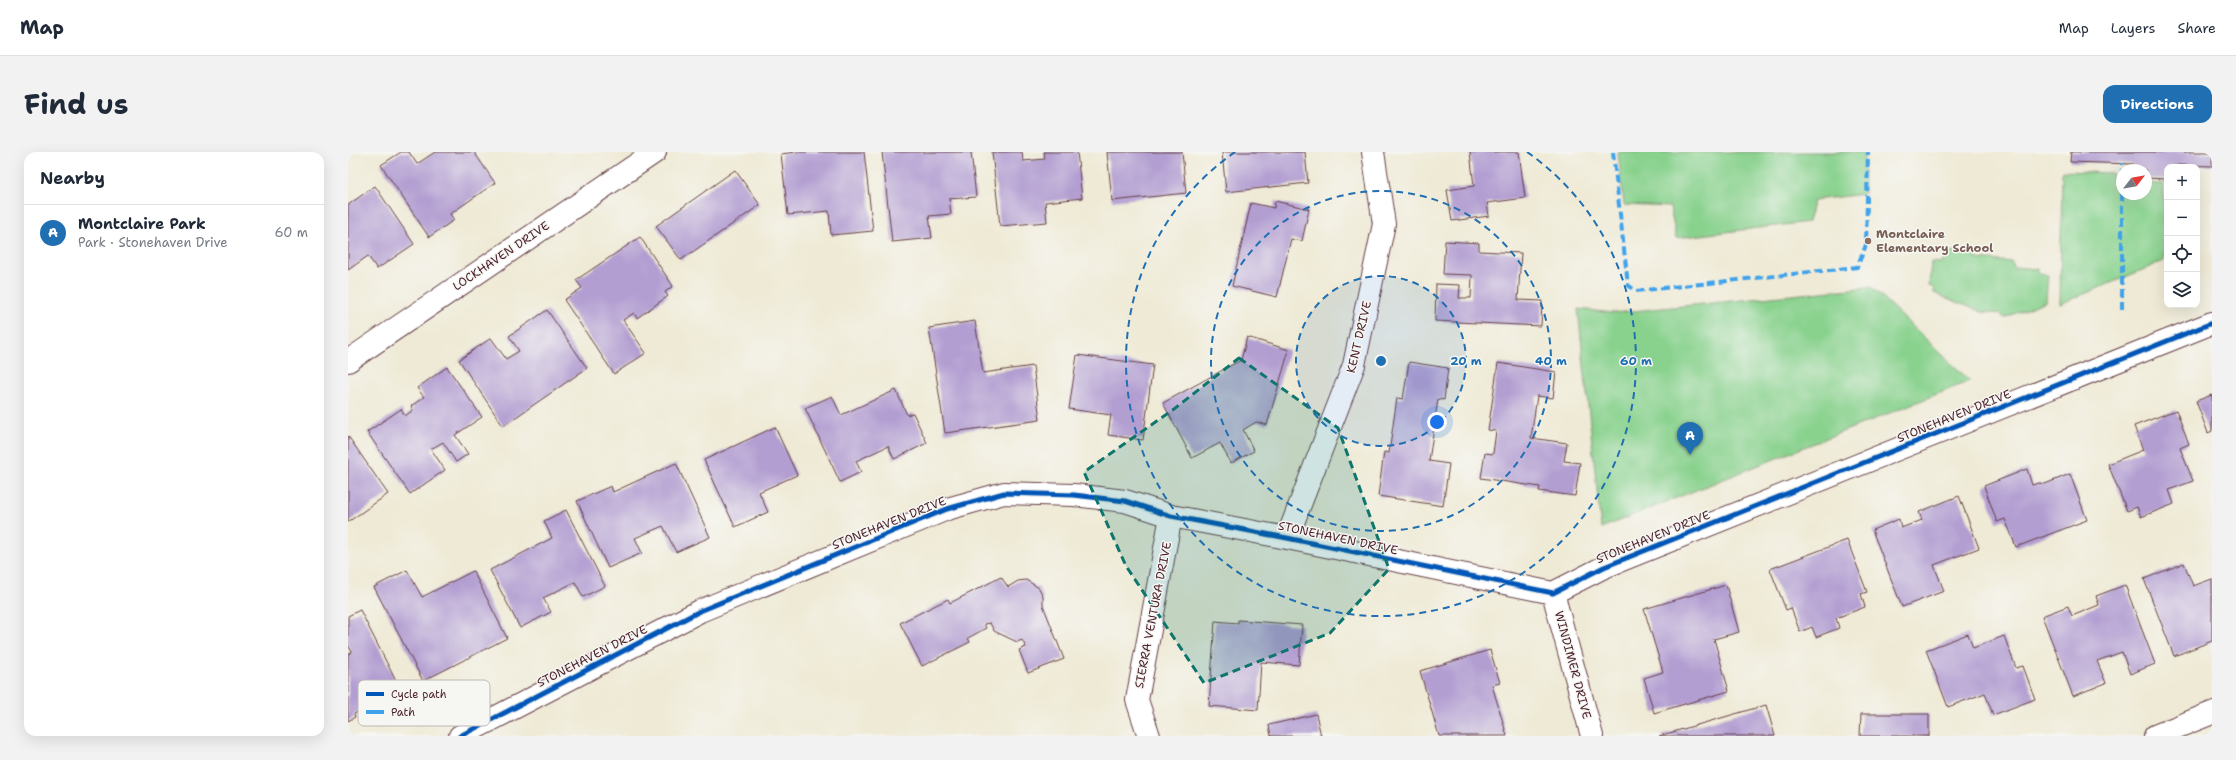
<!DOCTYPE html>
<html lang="en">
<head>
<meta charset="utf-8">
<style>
  :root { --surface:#fff; --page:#f2f2f3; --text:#1f2937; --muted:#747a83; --line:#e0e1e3; --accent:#1f6fb2 }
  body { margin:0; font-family:"Shantell Sans",sans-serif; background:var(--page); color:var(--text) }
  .controls { position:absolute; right:12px; top:12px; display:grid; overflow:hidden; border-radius:8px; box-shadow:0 4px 16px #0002 }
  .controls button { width:36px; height:36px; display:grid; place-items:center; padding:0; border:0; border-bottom:1px solid var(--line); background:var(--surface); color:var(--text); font:20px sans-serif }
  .compass { position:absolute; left:1768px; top:12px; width:36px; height:36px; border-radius:50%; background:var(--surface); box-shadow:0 4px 16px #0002; rotate:59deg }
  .you { position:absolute; left:1089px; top:270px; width:14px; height:14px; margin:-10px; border:3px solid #fff; border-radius:50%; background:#1a73e8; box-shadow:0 0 0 6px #1a73e833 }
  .badge { display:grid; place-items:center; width:26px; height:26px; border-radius:50%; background:var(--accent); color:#fff; font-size:13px; font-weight:700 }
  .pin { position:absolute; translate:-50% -33px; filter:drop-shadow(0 1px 2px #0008) }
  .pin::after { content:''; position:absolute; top:21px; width:14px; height:12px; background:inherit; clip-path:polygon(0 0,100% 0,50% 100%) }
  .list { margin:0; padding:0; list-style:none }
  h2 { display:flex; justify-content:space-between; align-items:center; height:52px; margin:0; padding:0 16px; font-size:17px }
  h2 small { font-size:13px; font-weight:400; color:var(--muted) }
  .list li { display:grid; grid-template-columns:26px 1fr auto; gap:12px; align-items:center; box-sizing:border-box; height:56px; padding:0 16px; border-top:1px solid var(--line) }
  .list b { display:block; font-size:15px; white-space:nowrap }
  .list p { margin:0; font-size:13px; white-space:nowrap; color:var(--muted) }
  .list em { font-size:13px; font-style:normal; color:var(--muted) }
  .icon { flex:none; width:22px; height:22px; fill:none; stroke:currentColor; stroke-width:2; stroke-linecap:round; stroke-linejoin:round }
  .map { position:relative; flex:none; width:1864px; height:584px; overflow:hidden; border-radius:12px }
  header { display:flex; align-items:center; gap:24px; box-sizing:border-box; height:56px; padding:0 20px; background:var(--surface); border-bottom:1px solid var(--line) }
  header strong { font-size:19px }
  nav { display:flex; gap:22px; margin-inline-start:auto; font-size:14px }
  .intro { display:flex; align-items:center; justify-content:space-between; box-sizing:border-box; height:96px; padding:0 24px }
  h1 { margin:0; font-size:28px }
  .button { padding:10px 18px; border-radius:12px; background:var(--accent); color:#fff; font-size:14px; font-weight:700 }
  main { display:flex; gap:24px; padding:0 24px }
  aside { flex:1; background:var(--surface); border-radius:12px; box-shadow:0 4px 16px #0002 }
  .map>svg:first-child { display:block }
  .green { fill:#89d28e; stroke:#6a785c }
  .building { fill:#b29ed1 }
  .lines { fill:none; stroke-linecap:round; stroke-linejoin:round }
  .street-casing { stroke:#633d44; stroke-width:24 }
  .street { stroke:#fff; stroke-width:22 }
  .quiet { stroke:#40a2eb; stroke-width:4; stroke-dasharray:8 4; stroke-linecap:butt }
  .cycleway-casing { stroke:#f6f6f2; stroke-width:8 }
  .cycleway { stroke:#0057b8; stroke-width:5 }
  .marked { fill:#0f766e; fill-opacity:0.2; stroke:#0f766e; stroke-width:3; stroke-dasharray:8 5; stroke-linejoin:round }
  .ring { fill:none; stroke:#1f6fb2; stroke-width:2; stroke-dasharray:7 5 }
  .education-dot { fill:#8d6e63; stroke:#f6f6f2; stroke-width:1.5 }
  .labels { text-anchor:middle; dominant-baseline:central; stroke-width:3; stroke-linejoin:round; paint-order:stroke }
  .education-label { font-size:12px; font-weight:bold; fill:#785e54; stroke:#f6f6f2; text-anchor:start }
  .street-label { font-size:12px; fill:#4a1f2b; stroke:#f6f6f2 }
  .key { fill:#f6f6f2; stroke:#c2b6b6; stroke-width:1 }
  .key-label { font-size:11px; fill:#4a1f2b }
  .centre { fill:#1f6fb2; stroke:#f6f6f2; stroke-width:2 }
  .ring-label { font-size:12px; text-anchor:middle; font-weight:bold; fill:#1f6fb2; stroke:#f6f6f2; stroke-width:3; stroke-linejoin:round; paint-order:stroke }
</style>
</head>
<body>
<header>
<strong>Map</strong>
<nav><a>Map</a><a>Layers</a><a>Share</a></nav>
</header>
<div class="intro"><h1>Find us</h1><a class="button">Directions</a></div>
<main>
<aside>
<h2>Nearby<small></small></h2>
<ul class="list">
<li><span class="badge">A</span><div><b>Montclaire Park</b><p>Park · Stonehaven Drive</p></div><em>60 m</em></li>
</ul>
</aside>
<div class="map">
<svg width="1864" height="584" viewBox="0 0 1864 584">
  <rect width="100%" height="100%" fill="#f6f6f2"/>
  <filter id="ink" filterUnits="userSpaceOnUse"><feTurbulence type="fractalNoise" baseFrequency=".025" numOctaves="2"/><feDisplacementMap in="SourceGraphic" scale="8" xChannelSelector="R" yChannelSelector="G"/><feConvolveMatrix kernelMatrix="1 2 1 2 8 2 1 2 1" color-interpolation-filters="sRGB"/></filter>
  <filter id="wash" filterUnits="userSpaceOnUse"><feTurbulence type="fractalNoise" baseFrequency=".012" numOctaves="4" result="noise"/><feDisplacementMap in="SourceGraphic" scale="16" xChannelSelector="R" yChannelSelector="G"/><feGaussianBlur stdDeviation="0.9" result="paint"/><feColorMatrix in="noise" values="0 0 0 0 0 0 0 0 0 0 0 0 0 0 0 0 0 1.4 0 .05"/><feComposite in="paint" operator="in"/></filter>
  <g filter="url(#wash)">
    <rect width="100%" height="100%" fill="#efead5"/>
    <!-- green -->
    <path class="green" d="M 1270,0 L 1516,0 L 1516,42 L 1466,48 L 1460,70 L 1328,86 L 1322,55 L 1276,53 Z
      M 1714,19 L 1764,21 L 1765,30 L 1774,30 L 1774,42 L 1798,42 L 1798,31 L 1816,32 L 1816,109 L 1712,152 Z
      M 1596,100 L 1627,102 L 1629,107 L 1664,110 L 1665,115 L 1690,117 L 1690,122 L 1700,123 L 1698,149 L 1656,166 L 1652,162 L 1634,160 L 1586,141 L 1586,136 L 1581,134 L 1583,110 L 1595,111 Z
      M 1523,135 L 1622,229 L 1253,376 L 1230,157 L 1265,161 Z"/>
    <g id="blocks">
      <!-- building -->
      <path class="building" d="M 53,0 L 61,0 L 69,12 L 87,0 L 126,0 L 147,31 L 102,62 L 106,68 L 81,85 L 33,13 Z
        M 448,0 L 516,0 L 525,79 L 483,83 L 481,59 L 440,63 L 433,2 Z
        M 534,0 L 623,0 L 628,45 L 601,47 L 603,62 L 581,64 L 584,86 L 544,90 Z
        M 644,0 L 674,0 L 675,9 L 697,7 L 696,0 L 729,0 L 734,46 L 697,50 L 699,70 L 652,74 Z
        M 759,0 L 834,0 L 838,41 L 764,49 Z
        M 874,0 L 957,0 L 960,31 L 878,40 Z
        M 1122,0 L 1171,0 L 1177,46 L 1139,51 L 1141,64 L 1104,69 L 1099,38 L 1126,34 Z
        M 1723,0 L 1864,0 L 1864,14 L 1829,13 L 1829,15 L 1819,15 L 1819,27 L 1798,26 L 1798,18 L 1785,18 L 1786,12 L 1722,10 Z
        M 387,18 L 412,53 L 333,108 L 308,74 Z
        M 27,34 L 66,92 L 29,117 L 20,104 L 0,118 L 0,53 Z
        M 927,49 L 961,57 L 954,89 L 943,87 L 929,145 L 884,134 L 903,51 L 926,56 Z
        M 292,85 L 325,134 L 317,140 L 320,144 L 289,166 L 286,161 L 275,168 L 298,201 L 266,222 L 216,148 L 234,136 L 228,128 Z
        M 1097,89 L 1131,91 L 1131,99 L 1173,101 L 1170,148 L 1194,149 L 1193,174 L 1087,169 L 1088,132 L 1112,133 L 1111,146 L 1123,146 L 1124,123 L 1095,122 Z
        M 199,158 L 239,216 L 155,274 L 111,208 L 143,186 L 158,207 L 171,199 L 161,184 Z
        M 627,169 L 635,221 L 685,214 L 692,268 L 597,281 L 581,176 Z
        M 899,185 L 941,198 L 919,273 L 908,270 L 895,278 L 906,299 L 883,311 L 872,291 L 844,306 L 815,251 L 893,208 Z
        M 729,203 L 805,213 L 795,288 L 760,283 L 763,263 L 721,257 Z
        M 1061,210 L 1100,216 L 1096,248 L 1090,247 L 1081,309 L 1101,312 L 1095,354 L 1030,344 L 1036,300 L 1041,301 L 1049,246 L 1055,247 Z
        M 1150,211 L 1208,220 L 1205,246 L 1189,244 L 1183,286 L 1219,291 L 1216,309 L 1232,311 L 1227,344 L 1191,339 L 1192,335 L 1133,326 L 1137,301 L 1145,302 L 1148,279 L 1140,278 Z
        M 99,215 L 134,265 L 107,283 L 120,302 L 108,310 L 95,290 L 83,297 L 97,318 L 62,342 L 19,280 L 53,257 L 57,264 L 65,258 L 63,254 L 76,245 L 69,236 Z
        M 548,238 L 559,263 L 565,261 L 579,291 L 546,307 L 540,294 L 508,309 L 513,320 L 492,330 L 457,256 L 484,244 L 493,263 Z
        M 1864,243 L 1864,279 L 1860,281 L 1848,249 Z
        M 1828,258 L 1841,292 L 1832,296 L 1845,329 L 1821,338 L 1826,352 L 1793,365 L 1789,355 L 1779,359 L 1760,312 L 1795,298 L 1786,274 Z
        M 427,275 L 449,323 L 411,340 L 420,360 L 387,375 L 356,308 Z
        M 0,284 L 40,342 L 0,370 Z
        M 328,311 L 362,385 L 328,400 L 315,374 L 287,386 L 294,401 L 260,416 L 229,349 L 263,334 L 265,340 Z
        M 1679,317 L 1684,333 L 1691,331 L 1697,332 L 1722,322 L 1739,368 L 1668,395 L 1657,367 L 1649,370 L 1636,334 Z
        M 1611,344 L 1631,396 L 1586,413 L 1596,439 L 1554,455 L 1524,378 L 1551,367 L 1553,376 L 1574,368 L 1571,360 Z
        M 218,358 L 257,434 L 235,445 L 227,430 L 195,446 L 203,460 L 172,476 L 142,418 L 204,386 L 196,369 Z
        M 1499,388 L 1519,440 L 1513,442 L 1517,455 L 1488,466 L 1491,476 L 1468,485 L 1464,475 L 1452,480 L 1443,456 L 1438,458 L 1422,417 Z
        M 1836,411 L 1845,434 L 1864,427 L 1864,489 L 1826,504 L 1796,427 Z
        M 59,418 L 74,445 L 125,419 L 159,486 L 75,529 L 26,435 Z
        M 653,425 L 660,435 L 670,429 L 678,428 L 691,436 L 695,444 L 695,453 L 716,507 L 680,521 L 671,498 L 678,495 L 674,488 L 669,490 L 646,479 L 642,471 L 636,472 L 638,476 L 620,486 L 622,490 L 574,514 L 552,471 L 600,447 L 602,451 Z
        M 1378,433 L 1391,480 L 1366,487 L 1381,539 L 1306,561 L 1296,526 L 1315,520 L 1296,457 Z
        M 1777,433 L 1807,512 L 1782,522 L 1774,500 L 1749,509 L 1758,531 L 1725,544 L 1694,464 L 1720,454 L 1724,464 L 1751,453 L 1748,444 Z
        M 12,458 L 49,531 L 33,539 L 39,550 L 24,559 L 22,554 L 6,562 L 7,565 L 0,569 L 0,502 L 4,500 L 0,493 L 0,464 Z
        M 890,468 L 954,473 L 951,513 L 913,510 L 910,558 L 861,554 L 867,469 L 890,471 Z
        M 1620,482 L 1625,496 L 1656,484 L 1668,516 L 1675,514 L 1687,547 L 1645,563 L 1637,541 L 1600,555 L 1578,498 Z
        M 1142,498 L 1152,531 L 1144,533 L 1159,584 L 1091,584 L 1072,519 Z
        M 1418,553 L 1427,584 L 1311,584 Z
        M 968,562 L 973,584 L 923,584 L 921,573 Z
        M 1513,562 L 1581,562 L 1581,584 L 1512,584 Z"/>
    </g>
  </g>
  <g filter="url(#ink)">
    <use href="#blocks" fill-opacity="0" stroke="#633d44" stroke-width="1"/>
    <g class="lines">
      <!-- street casing -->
      <g class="street-casing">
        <path id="street" d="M 0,209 L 307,0
          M 939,386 L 1006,213 L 1036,72 L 1025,0
          M 1205,441 L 1244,584
          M 112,584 L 352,459 L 599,357 L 656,341 L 726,343 L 777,349 L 823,364 L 939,386 L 1205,441 L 1256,415 L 1864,171
          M 801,584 L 789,548 L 823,364
          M 1807,584 L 1864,561"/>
      </g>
      <!-- street -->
      <use href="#street" class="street"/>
      <!-- quiet -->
      <path class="quiet" d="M 1265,0 L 1280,133 L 1288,139 L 1509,115 L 1518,93 L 1520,0
        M 1774,157 L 1774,11"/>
      <!-- cycleway casing -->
      <g class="cycleway-casing">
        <path id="cycleway" d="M 112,584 L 352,459 L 599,357 L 656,341 L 726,343 L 777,349 L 823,364 L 939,386 L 1205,441 L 1256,415 L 1864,171"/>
      </g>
      <!-- cycleway -->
      <use href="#cycleway" class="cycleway"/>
    </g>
  </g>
  <!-- marked area -->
  <path class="marked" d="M 891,206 L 990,276 L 1041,417 L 982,481 L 856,531 L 778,414 L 736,320 L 826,257 Z"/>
  <!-- distance rings -->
  <circle cx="1033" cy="209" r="85" fill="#1f6fb2" fill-opacity=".12"/>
  <g class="ring">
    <circle cx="1033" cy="209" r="85"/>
    <circle cx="1033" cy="209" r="170"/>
    <path d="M1179 0A255 255 0 1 1 887 0"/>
  </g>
  <!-- markers -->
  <circle class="education-dot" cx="1520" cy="89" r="4"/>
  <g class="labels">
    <!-- education labels -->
    <g class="education-label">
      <text x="1528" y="82">Montclaire<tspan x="1528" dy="14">Elementary School</tspan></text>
    </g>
    <!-- street labels -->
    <g class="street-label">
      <text transform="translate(153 104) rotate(-34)">LOCKHAVEN DRIVE</text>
      <text transform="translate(1011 185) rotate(-77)">KENT DRIVE</text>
      <text transform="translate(1606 264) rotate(-22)">STONEHAVEN DRIVE</text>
      <text transform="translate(541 371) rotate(-22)">STONEHAVEN DRIVE</text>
      <text transform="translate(1305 385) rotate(-22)">STONEHAVEN DRIVE</text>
      <text transform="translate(990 386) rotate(12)">STONEHAVEN DRIVE</text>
      <text transform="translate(805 463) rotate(-79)">SIERRA VENTURA DRIVE</text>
      <text transform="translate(244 504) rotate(-27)">STONEHAVEN DRIVE</text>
      <text transform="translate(1225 513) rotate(75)">WINDIMER DRIVE</text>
    </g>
  </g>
  <!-- legend -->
  <rect x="10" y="528" width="132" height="46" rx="6" class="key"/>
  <rect x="18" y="540" width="18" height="4" fill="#0057b8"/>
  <rect x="18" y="558" width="18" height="4" fill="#40a2eb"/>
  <g class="key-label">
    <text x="43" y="546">Cycle path</text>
    <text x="43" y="564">Path</text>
  </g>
  <circle cx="1033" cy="209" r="6" class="centre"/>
  <g class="ring-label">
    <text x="1118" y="213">20 m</text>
    <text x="1203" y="213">40 m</text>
    <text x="1288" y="213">60 m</text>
  </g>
</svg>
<div class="controls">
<button>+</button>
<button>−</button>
<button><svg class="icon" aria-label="locate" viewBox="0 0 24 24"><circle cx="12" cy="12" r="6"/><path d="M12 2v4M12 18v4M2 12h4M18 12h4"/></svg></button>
<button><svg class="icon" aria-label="layers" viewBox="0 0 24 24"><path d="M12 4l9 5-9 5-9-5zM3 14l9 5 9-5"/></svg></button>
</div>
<svg class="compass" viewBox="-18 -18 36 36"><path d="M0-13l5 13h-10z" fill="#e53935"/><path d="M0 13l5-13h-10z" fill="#747a83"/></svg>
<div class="you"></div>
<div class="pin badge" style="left:1342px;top:303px">A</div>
</div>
</main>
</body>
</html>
